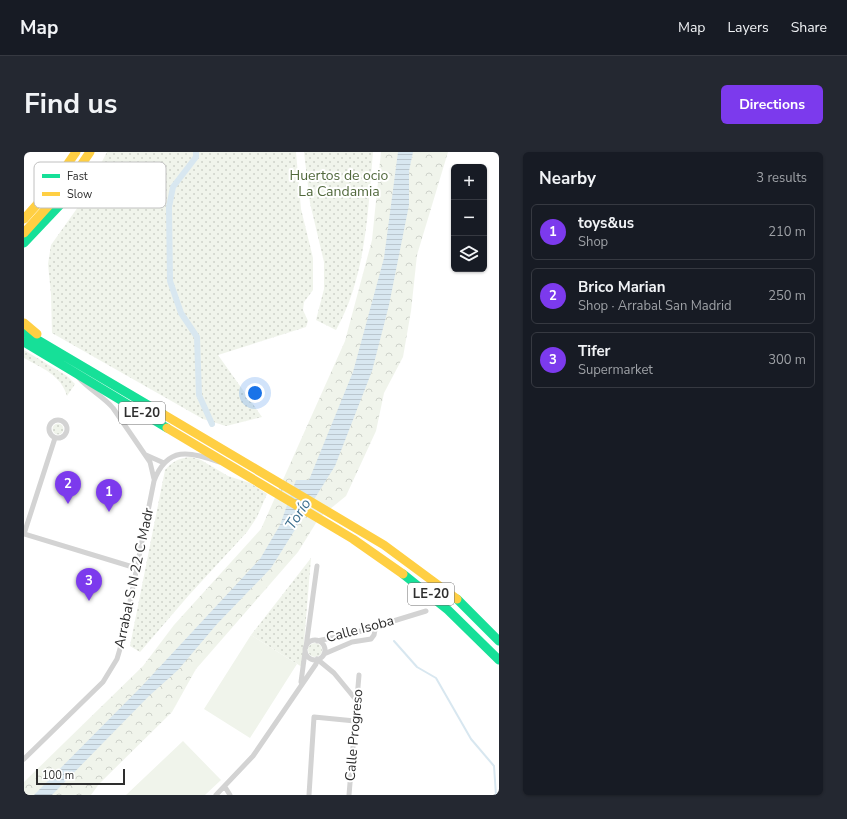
<!DOCTYPE html>
<html lang="en">
<head>
<meta charset="utf-8">
<style>
  :root { --surface:#171b24; --page:#242831; --text:#f1f3f6; --muted:#9ea1a6; --line:#363941; --accent:#7c3aed }
  body { margin:0; font-family:"Nunito Sans",sans-serif; background:var(--page); color:var(--text) }
  .controls { position:absolute; right:12px; top:12px; display:grid; overflow:hidden; border-radius:6px; box-shadow:0 1px 3px #0004 }
  .controls button { width:36px; height:36px; display:grid; place-items:center; padding:0; border:0; border-bottom:1px solid var(--line); background:var(--surface); color:var(--text); font:20px sans-serif }
  .scale { position:absolute; left:12px; bottom:10px; width:89px; box-sizing:border-box; padding-left:4px; border:2px solid #2e2e2e; border-top:0; font-size:11px; line-height:14px; white-space:nowrap; color:#2e2e2e; -webkit-text-stroke:3px #fff; paint-order:stroke }
  .you { position:absolute; left:231px; top:241px; width:14px; height:14px; margin:-10px; border:3px solid #fff; border-radius:50%; background:#1a73e8; box-shadow:0 0 0 6px #1a73e833 }
  .badge { display:grid; place-items:center; width:26px; height:26px; border-radius:50%; background:var(--accent); color:#fff; font-size:13px; font-weight:700 }
  .pin { position:absolute; translate:-50% -33px; filter:drop-shadow(0 1px 2px #0008) }
  .pin::after { content:''; position:absolute; top:21px; width:14px; height:12px; background:inherit; clip-path:polygon(0 0,100% 0,50% 100%) }
  .list { margin:0; padding:0; list-style:none }
  h2 { display:flex; justify-content:space-between; align-items:center; height:52px; margin:0; padding:0 16px; font-size:17px }
  h2 small { font-size:13px; font-weight:400; color:var(--muted) }
  .list li { display:grid; grid-template-columns:26px 1fr auto; gap:12px; align-items:center; box-sizing:border-box; height:56px; margin:0 8px 8px; padding:0 8px; border:1px solid var(--line); border-radius:6px }
  .list b { display:block; font-size:15px; white-space:nowrap }
  .list p { margin:0; font-size:13px; white-space:nowrap; color:var(--muted) }
  .list em { font-size:13px; font-style:normal; color:var(--muted) }
  .icon { flex:none; width:22px; height:22px; fill:none; stroke:currentColor; stroke-width:2; stroke-linecap:round; stroke-linejoin:round }
  .map { position:relative; flex:none; width:475px; height:643px; overflow:hidden; border-radius:6px }
  header { display:flex; align-items:center; gap:24px; box-sizing:border-box; height:56px; padding:0 20px; background:var(--surface); border-bottom:1px solid var(--line) }
  header strong { font-size:19px }
  nav { display:flex; gap:22px; margin-inline-start:auto; font-size:14px }
  .intro { display:flex; align-items:center; justify-content:space-between; box-sizing:border-box; height:96px; padding:0 24px }
  h1 { margin:0; font-size:28px }
  .button { padding:10px 18px; border-radius:6px; background:var(--accent); color:#fff; font-size:14px; font-weight:700 }
  main { display:flex; gap:24px; padding:0 24px }
  aside { flex:1; background:var(--surface); border-radius:6px; box-shadow:0 1px 3px #0004 }
  .map>svg:first-child { display:block }
  .green { fill:url(#green-dots) }
  .forest { fill:url(#forest-crowns) }
  .pitch { fill:#f0f4eb }
  .water { fill:url(#water-rules) }
  .lines { fill:none; stroke-linecap:round; stroke-linejoin:round }
  .stream { stroke:#d8e7f0; stroke-width:2 }
  .canal { stroke:#d8e7f0; stroke-width:6 }
  .street { stroke:#d3d3d3; stroke-width:5 }
  .fast { stroke:#16e098; stroke-width:9 }
  .slow { stroke:#ffcf43; stroke-width:9 }
  .labels { text-anchor:middle; dominant-baseline:central; stroke-width:4; stroke-linejoin:round; paint-order:stroke }
  .shield { fill:#fff; stroke:#6d6d6d; stroke-width:1 }
  .shield-label { font-size:13px; font-weight:bold; fill:#2e2e2e }
  .park-label { font-size:14px; fill:#51683c; stroke:#fff }
  .street-label { font-size:14px; fill:#2e2e2e; stroke:#fff }
  .water-label { font-size:15px; font-style:italic; fill:#3d6f8e; stroke:#fff }
  .key { fill:#fff; stroke:#c0c0c0; stroke-width:1 }
  .key-label { font-size:11px; fill:#2e2e2e }
</style>
</head>
<body>
<header>
<strong>Map</strong>
<nav><a>Map</a><a>Layers</a><a>Share</a></nav>
</header>
<div class="intro"><h1>Find us</h1><a class="button">Directions</a></div>
<main>
<div class="map">
<svg width="475" height="643" viewBox="0 0 475 643">
  <defs>
    <pattern id="green-dots" width="8" height="8" patternUnits="userSpaceOnUse"><rect width="8" height="8" fill="#f0f4eb"/><path d="M2 2h.1M6 6h.1" fill="none" stroke="#ced2ca" stroke-width="1.8" stroke-linecap="round"/></pattern>
    <pattern id="forest-crowns" width="20" height="18" patternUnits="userSpaceOnUse"><rect width="20" height="18" fill="#f0f4eb"/><path d="M2 6a3 3 0 1 1 6 0M12 15a3 3 0 1 1 6 0" fill="none" stroke="#ced2ca"/></pattern>
    <pattern id="water-rules" width="6" height="5" patternUnits="userSpaceOnUse"><rect width="6" height="5" fill="#d8e7f0"/><path d="M0 2.5h6" fill="none" stroke="#bac6ce"/></pattern>
  </defs>
  <rect width="100%" height="100%" fill="#fff"/>
  <!-- green -->
  <path class="green" d="M 83,0 L 272,0 L 277,57 L 289,106 L 289,138 L 280,150 L 279,158 L 284,169 L 282,175 L 194,203 L 238,265 L 202,274 L 179,267 L 28,181 L 27,142 L 24,112 L 27,93 L 54,55 Z
    M 280,0 L 349,0 C 344,59 342,125 312,178 L 292,168 L 300,137 L 300,110 L 286,51 Z
    M 0,198 L 43,224 L 51,232 L 43,244 C 37,223 18,216 0,206 Z
    M28.5 277a5.5 5.5 0 1 1 11 0a5.5 5.5 0 1 1-11 0Z
    M 167,305 L 177,308 L 204,324 L 226,331 L 243,342 L 233,365 L 223,380 L 165,443 L 116,500 L 106,494 L 141,318 C 149,309 155,306 167,305 Z
    M 287,406 L 278,515 L 227,483 Z
    M284 498a7 7 0 1 1 14 0a7 7 0 1 1-14 0Z"/>
  <!-- forest -->
  <path class="forest" d="M 357,0 L 424,0 L 393,103 L 387,159 L 379,205 L 360,241 L 352,279 L 322,344 L 295,366 L 274,400 L 172,517 L 148,560 L 75,632 L 67,643 L 0,643 L 0,630 L 119,514 L 150,473 L 237,377 L 321,189 L 348,88 Z"/>
  <!-- pitch -->
  <path class="pitch" d="M 227,483 L 273,512 L 226,586 L 180,557 Z
    M 159,589 L 197,628 L 181,643 L 102,643 Z"/>
  <!-- water -->
  <path class="water" d="M 374,0 L 389,0 L 385,19 L 385,53 L 365,153 L 348,219 L 311,314 L 247,416 L 193,472 L 154,518 L 125,544 L 28,643 L 10,643 L 117,535 L 236,407 L 256,373 L 272,328 L 285,328 L 329,220 L 360,106 Z"/>
  <g class="lines">
    <!-- stream -->
    <path class="stream" d="M 370,489 L 393,515 L 412,526 L 447,587 L 470,614 L 472,643"/>
    <!-- canal -->
    <path class="canal" d="M 172,0 L 172,5 L 149,35 L 145,55 L 146,129 L 157,161 L 173,185 L 175,243 L 188,272"/>
    <!-- street -->
    <path class="street" d="M 54,225 C 64,237 79,244 89,256 L 126,310 L 130,327
      M25 277a9 9 0 1 1 18 0a9 9 0 1 1-18 0Z
      M 122,303 L 140,311
      M 0,382 L 112,416
      M 0,382 L 31,286
      M281 498a10 10 0 1 1 20 0a10 10 0 1 1-20 0Z
      M 293,489 L 327,482 L 402,459
      M 282,495 L 293,414
      M 300,502 L 328,490 L 347,487 L 350,483 L 352,473
      M 293,507 L 310,521 L 333,549
      M 277,530 L 281,500
      M 0,607 L 79,530 L 93,507 L 98,490 L 130,329 C 143,294 166,299 195,310
      M 201,635 L 206,643
      M 192,643 L 229,604 L 292,512 L 293,508
      M 285,643 L 290,565 L 331,569
      M 325,643 L 335,523"/>
    <!-- fast -->
    <path class="fast" d="M 0,91 L 35,54 L 41,41
      M 0,180 L 139,262
      M 0,190 L 143,276
      M 379,422 L 424,458 L 475,508
      M 433,447 L 475,489"/>
    <!-- slow -->
    <path class="slow" d="M 0,67 L 25,39 L 52,0
      M 0,81 L 45,31 L 66,0
      M 0,171 L 13,182
      M 139,262 L 360,393 L 433,447
      M 143,276 L 329,387 L 379,422"/>
  </g>
  <g class="labels">
    <!-- shield labels -->
    <g class="shield">
      <rect x="95" y="250" width="46" height="22" rx="3"/>
      <rect x="384" y="431" width="46" height="22" rx="3"/>
    </g>
    <g class="shield-label">
      <text x="118" y="261">LE-20</text>
      <text x="407" y="442">LE-20</text>
    </g>
    <!-- park labels -->
    <g class="park-label">
      <text x="315" y="23">Huertos de ocio<tspan x="315" dy="16">La Candamia</tspan></text>
    </g>
    <!-- street labels -->
    <g class="street-label">
      <text transform="translate(110 426) rotate(-78)">Arrabal S N 22 C Madr</text>
      <text transform="translate(336 477) rotate(-15)">Calle Isoba</text>
      <text transform="translate(330 583) rotate(-85)">Calle Progreso</text>
    </g>
    <!-- water labels -->
    <g class="water-label">
      <text transform="translate(274 362) rotate(-57)">Torío</text>
    </g>
  </g>
  <!-- legend -->
  <rect x="10" y="10" width="132" height="46" rx="6" class="key"/>
  <rect x="18" y="22" width="18" height="4" fill="#16e098"/>
  <rect x="18" y="40" width="18" height="4" fill="#ffcf43"/>
  <g class="key-label">
    <text x="43" y="28">Fast</text>
    <text x="43" y="46">Slow</text>
  </g>
</svg>
<div class="controls">
<button>+</button>
<button>−</button>
<button><svg class="icon" aria-label="layers" viewBox="0 0 24 24"><path d="M12 4l9 5-9 5-9-5zM3 14l9 5 9-5"/></svg></button>
</div>
<div class="scale">100 m</div>
<div class="you"></div>
<div class="pin badge" style="left:85px;top:360px">1</div>
<div class="pin badge" style="left:44px;top:352px">2</div>
<div class="pin badge" style="left:65px;top:449px">3</div>
</div>
<aside>
<h2>Nearby<small>3 results</small></h2>
<ul class="list">
<li><span class="badge">1</span><div><b>toys&amp;us</b><p>Shop</p></div><em>210 m</em></li>
<li><span class="badge">2</span><div><b>Brico Marian</b><p>Shop · Arrabal San Madrid</p></div><em>250 m</em></li>
<li><span class="badge">3</span><div><b>Tifer</b><p>Supermarket</p></div><em>300 m</em></li>
</ul>
</aside>
</main>
</body>
</html>
